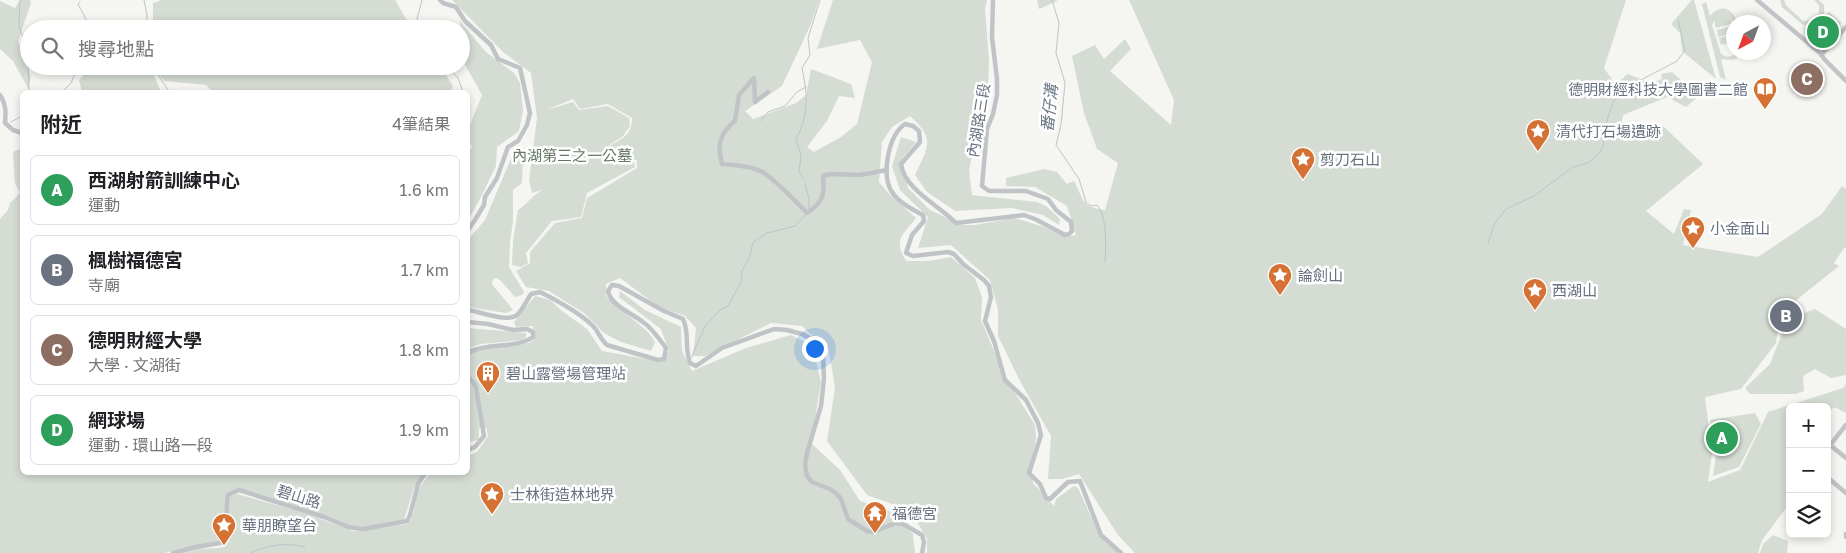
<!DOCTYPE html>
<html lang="zh-TW">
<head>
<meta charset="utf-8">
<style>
  :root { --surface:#fff; --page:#f6f6f6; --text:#202124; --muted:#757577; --line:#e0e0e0; --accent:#111827 }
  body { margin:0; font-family:"Golos Text","Noto Sans TC",sans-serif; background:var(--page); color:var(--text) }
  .controls { position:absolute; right:15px; bottom:15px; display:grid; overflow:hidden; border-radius:8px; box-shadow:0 2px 8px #0003 }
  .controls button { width:45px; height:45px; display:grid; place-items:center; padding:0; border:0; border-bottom:1px solid var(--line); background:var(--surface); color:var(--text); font:25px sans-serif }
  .compass { position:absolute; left:1726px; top:15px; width:45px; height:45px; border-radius:50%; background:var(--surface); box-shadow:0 2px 8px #0003; rotate:221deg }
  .you { position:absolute; left:814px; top:348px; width:18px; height:18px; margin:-12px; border:4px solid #fff; border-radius:50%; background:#1a73e8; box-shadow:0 0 0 8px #1a73e833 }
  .badge { display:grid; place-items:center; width:32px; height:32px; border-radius:50%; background:var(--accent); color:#fff; font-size:16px; font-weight:700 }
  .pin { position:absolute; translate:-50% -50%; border:2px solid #fff; box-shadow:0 1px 5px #0006 }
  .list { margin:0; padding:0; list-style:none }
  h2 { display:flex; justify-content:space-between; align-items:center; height:65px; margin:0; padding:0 20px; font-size:21px }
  h2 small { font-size:16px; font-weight:400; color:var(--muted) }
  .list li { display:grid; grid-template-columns:32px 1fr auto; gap:15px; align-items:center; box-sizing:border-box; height:70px; margin:0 10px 10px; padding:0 10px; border:1px solid var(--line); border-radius:8px }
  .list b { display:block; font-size:19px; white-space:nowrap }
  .list p { margin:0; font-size:16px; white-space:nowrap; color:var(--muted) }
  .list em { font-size:16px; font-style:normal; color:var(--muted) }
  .icon { flex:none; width:28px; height:28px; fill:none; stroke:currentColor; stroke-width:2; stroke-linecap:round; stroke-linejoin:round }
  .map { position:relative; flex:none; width:1846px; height:553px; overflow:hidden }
  .search { position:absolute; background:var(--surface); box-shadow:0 2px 8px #0003; left:20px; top:20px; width:450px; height:55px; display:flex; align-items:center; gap:12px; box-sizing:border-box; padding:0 18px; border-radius:28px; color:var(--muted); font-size:19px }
  .panel { position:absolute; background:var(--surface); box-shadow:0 2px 8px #0003; left:20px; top:90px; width:450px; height:385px; border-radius:8px }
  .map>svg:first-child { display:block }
  .green { fill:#d5dcd3 }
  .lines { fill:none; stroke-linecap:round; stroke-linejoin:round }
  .stream { stroke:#bdc4c9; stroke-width:1 }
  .minor { stroke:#c1c4c7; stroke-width:4.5 }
  .labels { text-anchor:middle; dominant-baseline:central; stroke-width:5; stroke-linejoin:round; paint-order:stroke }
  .poi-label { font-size:15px; fill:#677180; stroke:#fff; text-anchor:start }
  .street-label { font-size:15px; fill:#677180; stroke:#fff }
  .park-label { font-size:15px; fill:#667865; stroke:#fff }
  .water-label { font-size:16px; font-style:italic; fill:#687884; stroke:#fff }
</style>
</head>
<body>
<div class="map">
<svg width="1846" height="553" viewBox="0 0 1846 553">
  <rect width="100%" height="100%" fill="#f5f5f2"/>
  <!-- green -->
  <path class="green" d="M 20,0 L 30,0 L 31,3 L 18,41 L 31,77 L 28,88 L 13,61 L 0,49 L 0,1 L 15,8 Z
    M 162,0 L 395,0 L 412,29 L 153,29 L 153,3 Z
    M 452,0 L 819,0 L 811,24 L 782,86 L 745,111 L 753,119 L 796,103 L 806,95 L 811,69 L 851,84 L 855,98 L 839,96 L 827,121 L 807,147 L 814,152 L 841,137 L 857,124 L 872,62 L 860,40 L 817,49 L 833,0 L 987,0 L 985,9 L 989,61 L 987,119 L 974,148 L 969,170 L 972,195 L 1037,202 L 1046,206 L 1060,219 L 1059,225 L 1043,215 L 1012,208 L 955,211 L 927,192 L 915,175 C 928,147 936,139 910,116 L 892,127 L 882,142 L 879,182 L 891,196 L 916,218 C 902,236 893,239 906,261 L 929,261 L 951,257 L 975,278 L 982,297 L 981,320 L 1005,377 L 1035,425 L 1036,438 L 1031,466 L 1033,483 L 1054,506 L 1056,499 L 1074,486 L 1078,488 L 1097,530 L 1124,553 L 927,553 L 927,539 L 917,522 L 898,506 L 867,495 L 827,441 L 835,388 L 829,351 L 802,326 L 771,323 L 705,356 L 693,356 L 696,328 L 685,316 L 659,307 L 620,278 L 606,284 L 606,296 L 649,333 L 655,342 L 651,351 L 621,342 L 604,333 L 584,313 L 549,291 L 526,287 L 516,271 L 530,263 L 530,252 L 555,223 L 582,218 L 587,198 L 637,168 L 637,160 L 612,159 L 606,148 C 620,139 632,137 632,118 L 608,104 L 580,109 L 573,99 L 546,110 L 573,102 L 579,110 L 608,106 L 629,118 L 630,126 L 623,136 L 605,148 L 610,159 L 634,162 L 635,167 L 587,193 L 581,217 L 552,221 L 526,253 L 528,263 L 521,267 L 512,265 L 513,241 L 518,210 C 528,203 534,194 544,189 L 532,193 L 529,180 L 537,118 L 531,73 L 503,52 Z
    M 1037,0 L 1057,0 L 1057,1 L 1039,9 Z
    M 1129,0 L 1626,0 L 1604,68 L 1616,85 L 1627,74 L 1644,80 L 1648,85 L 1662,79 L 1661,74 L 1672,72 L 1699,96 L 1686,107 L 1667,97 L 1623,115 L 1621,126 L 1662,125 L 1703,164 L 1646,211 L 1674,234 L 1684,209 L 1691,210 L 1683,245 L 1758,257 L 1822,214 L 1842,186 L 1846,189 L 1846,248 L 1844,248 L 1834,263 L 1839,266 L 1780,313 L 1776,343 L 1741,389 L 1705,397 L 1712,453 L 1708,482 L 1740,470 L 1768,412 L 1843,388 L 1846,384 L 1846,413 L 1834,407 L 1827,415 L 1827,407 L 1790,407 L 1790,503 L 1762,540 L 1758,553 L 1135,553 L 1118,535 L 1079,474 L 1062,479 L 1048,479 L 1051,436 L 1019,379 L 998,336 L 998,310 L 990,280 L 951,245 L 918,248 L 928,217 L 900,190 L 892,166 L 901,137 L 916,142 L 902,159 L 908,188 L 930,210 L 962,225 L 975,225 L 1014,218 L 1044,227 L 1065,237 L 1076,235 L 1067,206 L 1035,187 L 1006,186 L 1006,178 L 1044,169 L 1057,172 L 1067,184 L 1074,181 C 1084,200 1081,207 1105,210 L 1118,163 L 1097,149 L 1084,113 L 1072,56 L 1095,45 L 1104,59 L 1125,39 L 1131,49 L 1110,71 L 1171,125 L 1174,100 Z
    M 1692,0 L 1694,0 L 1716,79 L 1682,51 L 1680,33 L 1671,24 Z
    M 1780,0 L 1784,0 L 1786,5 L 1803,21 L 1813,20 L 1819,13 L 1819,5 L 1814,0 L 1819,0 L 1824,5 L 1824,14 L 1816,23 L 1803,25 L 1782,7 Z
    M 1706,2 L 1710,16 C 1720,4 1732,7 1737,22 L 1734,22 L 1733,24 L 1730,16 L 1731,24 L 1716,28 L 1714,21 L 1712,25 L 1721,54 L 1727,57 L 1741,53 C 1737,62 1730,60 1721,59 L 1726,80 L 1720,77 L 1702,4 Z
    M 1829,12 L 1841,23 L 1837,29 L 1824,18 Z
    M 459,20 L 486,52 L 514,73 L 520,83 L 523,110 L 519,131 L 497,147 L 496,166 L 479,201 L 468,220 L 468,153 L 472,147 L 468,138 L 468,130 L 482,95 L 462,59 L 462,30 Z
    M 1823,20 L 1835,30 L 1823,44 L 1811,33 Z
    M 1732,26 L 1733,33 L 1718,37 L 1717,30 Z
    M 1733,34 L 1733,42 L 1721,45 L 1719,38 Z
    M 92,66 L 440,66 L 453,86 L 450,92 L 213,92 L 206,85 L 165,81 L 151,68 L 161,92 L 82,92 L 79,80 Z
    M 22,148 L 22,472 L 423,473 L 414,488 L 404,520 L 365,527 L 347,525 L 240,489 L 225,497 C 223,511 228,531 218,542 L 164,553 L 0,553 L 0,219 L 8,210 L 10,203 L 20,193 L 15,183 L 13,152 Z
    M 515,149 L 523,154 L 522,183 L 513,190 L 513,222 L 510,241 L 509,267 L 524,292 L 522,295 L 515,297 L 500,280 L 497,278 L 493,279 L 492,284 L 513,310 L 506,313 L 468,307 L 468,240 L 485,220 Z
    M 620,291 L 645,310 L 681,327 L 682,351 L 692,371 L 746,348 L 791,335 L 812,346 L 821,382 L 811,443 L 840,470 L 860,501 L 889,511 L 913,534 L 915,553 L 183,553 L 197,549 L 219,548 L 226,546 L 229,541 L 227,504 L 229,497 L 237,494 L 299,511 L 353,531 L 407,524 C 416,517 414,501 418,490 C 421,484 426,479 430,474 L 468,472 L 468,456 L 477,452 L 488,436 L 486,428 L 479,428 L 479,440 L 468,442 L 468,328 L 526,333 L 526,337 L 522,340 L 481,344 L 468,348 L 529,343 L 534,340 L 533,326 L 516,327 L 514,322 L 535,296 L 550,300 L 562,311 L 587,329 L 602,351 L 662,362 L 669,351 L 661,329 L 619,297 Z
    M 1815,309 L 1846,329 L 1846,375 L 1831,378 L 1815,369 L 1803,376 L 1804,391 L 1796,394 L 1750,394 L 1745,388 L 1770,364 L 1783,331 L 1802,314 Z
    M 1755,413 L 1761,424 L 1739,467 L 1713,476 L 1717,450 L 1710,420 Z
    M 1773,535 L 1788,541 L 1787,553 L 1760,553 L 1763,544 Z"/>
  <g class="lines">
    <!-- stream -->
    <path class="stream" d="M 20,0 L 19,25 L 28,54 L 29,92
      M 144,0 L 147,15 L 146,29
      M 1052,0 L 1059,23 L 1056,53 L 1065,83 L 1061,125 L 1056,145 L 1079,179 L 1086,202 L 1091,206 L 1097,205 C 1107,215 1106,247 1105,262
      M 80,2 L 78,4 L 87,21 L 89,29
      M 419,29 L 417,19 L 422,0
      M 153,66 C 156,74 165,84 169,92
      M 447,66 L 458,78 L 462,89 L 461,92
      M 62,92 L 71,83 L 78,66
      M 760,121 L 768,112 L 785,106 L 797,92 L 806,87
      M 11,122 L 22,116
      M 804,179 L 799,172 L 801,156 L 796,140 C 809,112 808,98 802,68 L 810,55 L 808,38 L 820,0
      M 805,184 L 809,198 L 809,211
      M 1488,243 L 1494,225 L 1506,209 L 1534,196 L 1573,167 L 1588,163 L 1599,154 L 1603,146 L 1607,121 L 1612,105 L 1616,97 L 1629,90 L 1637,82 L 1677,61 L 1685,50 L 1678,20
      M 691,358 L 705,326 L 720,310 L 728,306 L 733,297 L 741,282 L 742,271 L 749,259 L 753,242 L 767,233 L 795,226 L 806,214
      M 250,553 C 268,545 285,542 305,547"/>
    <!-- minor -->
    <path class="minor" d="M 440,0 L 443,3 L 456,7 L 465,21 L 491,45 L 498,59 L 520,68 L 530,113 L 527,125 L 518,141 L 508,147 L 497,178 L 485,197 L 484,205 L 475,220 L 468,230
      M 993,0 L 992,37 L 997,79 L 997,95 L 993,114 L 987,129 L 982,186 L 989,191 L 1026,191 L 1048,199 L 1056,210 L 1071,222 L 1072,231 L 1069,234 L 1065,235 L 1035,219 L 1024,215 L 956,223 C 940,206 904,189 901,164 L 920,142 L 919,131 L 913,126 L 905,124 C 888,136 881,175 892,192 C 899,203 912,209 923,215 L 924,221 L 912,235 L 906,253 L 913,256 L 948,252 L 954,254 L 963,264 L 984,280 L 989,286 L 991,297 L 985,321 L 994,341 L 1005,380 L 1026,400 L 1038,423 L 1041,435 L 1029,473 L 1040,484 L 1046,498 L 1050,499 L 1068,482 L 1080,481 L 1101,535 L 1121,553
      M 1757,0 L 1820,53 L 1825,60 L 1846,81
      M 1821,55 L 1846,27
      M 768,92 L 755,102 L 754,78 L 739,95 L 735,121 C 719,134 717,145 722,164 C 735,165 753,166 764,173 C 780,184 794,200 807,213 C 823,202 825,195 823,176 L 831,174 L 860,175 L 887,170
      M 0,95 C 6,104 6,112 5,123 L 13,130 L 22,133
      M 468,310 C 479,311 509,324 518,314 C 523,309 527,300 531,294 L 540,292 C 558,301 579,312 593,326 C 599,332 600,339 607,345 L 658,360 L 664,359 L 666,348 C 660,340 652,328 643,322 C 632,313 611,306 608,291 L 612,285 L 619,286 L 664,311 L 683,319 C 690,334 684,347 690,363 L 696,366 L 722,348 L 774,329 L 787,330 L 802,334 L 815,341 L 821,349 L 823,354 L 824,379 L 821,406 L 807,453 L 805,464 L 807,476 L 812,482 L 830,489 L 837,494 L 841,499 L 848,519 L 867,531 L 873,532 L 896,523 L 903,524 L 922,535 L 924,542 L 922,553
      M 468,322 L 488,324 L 513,330 L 527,329 L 533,332 L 533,337 C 516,349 487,342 468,353
      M 468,377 L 473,382 L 476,387 L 484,436 L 475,447 L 468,450
      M 1830,445 L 1846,458
      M 1827,449 L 1846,425
      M 1827,477 L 1846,493
      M 1846,534 L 1846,537
      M 173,553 L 196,547 L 220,543 C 231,530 224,510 228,495 L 239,490 L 324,517 L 348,527 L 363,529 L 407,521 L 410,515 L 418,484 L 426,472"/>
  </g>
  <!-- icons -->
  <defs>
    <g id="library-pin" transform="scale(1.25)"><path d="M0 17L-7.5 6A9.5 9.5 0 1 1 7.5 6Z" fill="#d47133" stroke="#fff"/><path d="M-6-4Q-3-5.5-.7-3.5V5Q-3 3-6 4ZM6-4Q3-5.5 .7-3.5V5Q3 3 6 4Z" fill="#fff"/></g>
    <g id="sight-pin" transform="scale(1.25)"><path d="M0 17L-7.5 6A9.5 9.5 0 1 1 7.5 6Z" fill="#d47133" stroke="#fff"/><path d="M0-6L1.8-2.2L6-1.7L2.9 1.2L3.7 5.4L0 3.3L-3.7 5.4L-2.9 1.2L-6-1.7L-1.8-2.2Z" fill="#fff"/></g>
    <g id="building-pin" transform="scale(1.25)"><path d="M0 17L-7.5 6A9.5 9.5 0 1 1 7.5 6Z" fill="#d47133" stroke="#fff"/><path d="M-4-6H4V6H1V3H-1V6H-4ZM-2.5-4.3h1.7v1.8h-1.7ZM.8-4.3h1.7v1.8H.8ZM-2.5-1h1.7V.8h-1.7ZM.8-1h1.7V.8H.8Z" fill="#fff"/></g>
    <g id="temple-pin" transform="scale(1.25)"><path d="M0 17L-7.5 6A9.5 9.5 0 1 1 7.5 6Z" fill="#d47133" stroke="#fff"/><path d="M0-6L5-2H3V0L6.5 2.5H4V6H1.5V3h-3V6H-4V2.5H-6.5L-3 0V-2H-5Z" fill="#fff"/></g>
  </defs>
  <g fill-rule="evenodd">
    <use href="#library-pin" x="1765" y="89"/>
    <use href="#sight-pin" x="1538" y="131"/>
    <use href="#sight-pin" x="1303" y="159"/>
    <use href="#sight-pin" x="1693" y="228"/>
    <use href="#sight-pin" x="1280" y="275"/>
    <use href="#sight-pin" x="1535" y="290"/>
    <use href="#building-pin" x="488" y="373"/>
    <use href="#sight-pin" x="492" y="494"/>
    <use href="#temple-pin" x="875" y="513"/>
    <use href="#sight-pin" x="224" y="525"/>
  </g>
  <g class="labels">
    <!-- poi labels -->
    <g class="poi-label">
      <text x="1748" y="89" text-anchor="end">德明財經科技大學圖書二館</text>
      <text x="1556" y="131">清代打石場遺跡</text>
      <text x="1320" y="159">剪刀石山</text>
      <text x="1710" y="228">小金面山</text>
      <text x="1298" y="275">論劍山</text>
      <text x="1552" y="290">西湖山</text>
      <text x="506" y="373">碧山露營場管理站</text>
      <text x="510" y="494">士林街造林地界</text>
      <text x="892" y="513">福德宮</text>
      <text x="242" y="525">華朋瞭望台</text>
    </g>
    <!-- street labels -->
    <g class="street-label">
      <text transform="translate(978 120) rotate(-81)">內湖路三段</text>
      <text transform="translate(299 496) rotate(17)">碧山路</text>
    </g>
    <!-- park labels -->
    <g class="park-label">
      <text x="572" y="155">內湖第三之一公墓</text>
    </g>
    <!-- water labels -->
    <g class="water-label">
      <text transform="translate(1049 108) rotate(-84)">番仔溝</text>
    </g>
  </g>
</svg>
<div class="controls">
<button>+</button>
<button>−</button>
<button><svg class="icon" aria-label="layers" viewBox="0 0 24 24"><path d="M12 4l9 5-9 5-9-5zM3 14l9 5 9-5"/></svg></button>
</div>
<svg class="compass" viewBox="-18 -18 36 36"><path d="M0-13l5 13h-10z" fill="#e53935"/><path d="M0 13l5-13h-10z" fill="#757577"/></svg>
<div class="you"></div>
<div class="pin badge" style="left:1722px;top:438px;background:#2e9e5b">A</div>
<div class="pin badge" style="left:1786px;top:316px;background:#6b7280">B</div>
<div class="pin badge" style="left:1807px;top:79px;background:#8d6e63">C</div>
<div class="pin badge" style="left:1823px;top:32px;background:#2e9e5b">D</div>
<div class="search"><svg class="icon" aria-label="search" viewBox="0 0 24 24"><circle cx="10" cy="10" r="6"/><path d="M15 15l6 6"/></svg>搜尋地點</div>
<section class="panel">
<h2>附近<small>4筆結果</small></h2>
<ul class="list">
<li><span class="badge" style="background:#2e9e5b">A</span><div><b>西湖射箭訓練中心</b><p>運動</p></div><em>1.6 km</em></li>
<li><span class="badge" style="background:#6b7280">B</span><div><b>楓樹福德宮</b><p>寺廟</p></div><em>1.7 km</em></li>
<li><span class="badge" style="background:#8d6e63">C</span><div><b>德明財經大學</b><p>大學 · 文湖街</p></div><em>1.8 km</em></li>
<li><span class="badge" style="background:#2e9e5b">D</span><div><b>網球場</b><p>運動 · 環山路一段</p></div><em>1.9 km</em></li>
</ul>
</section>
</div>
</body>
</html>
